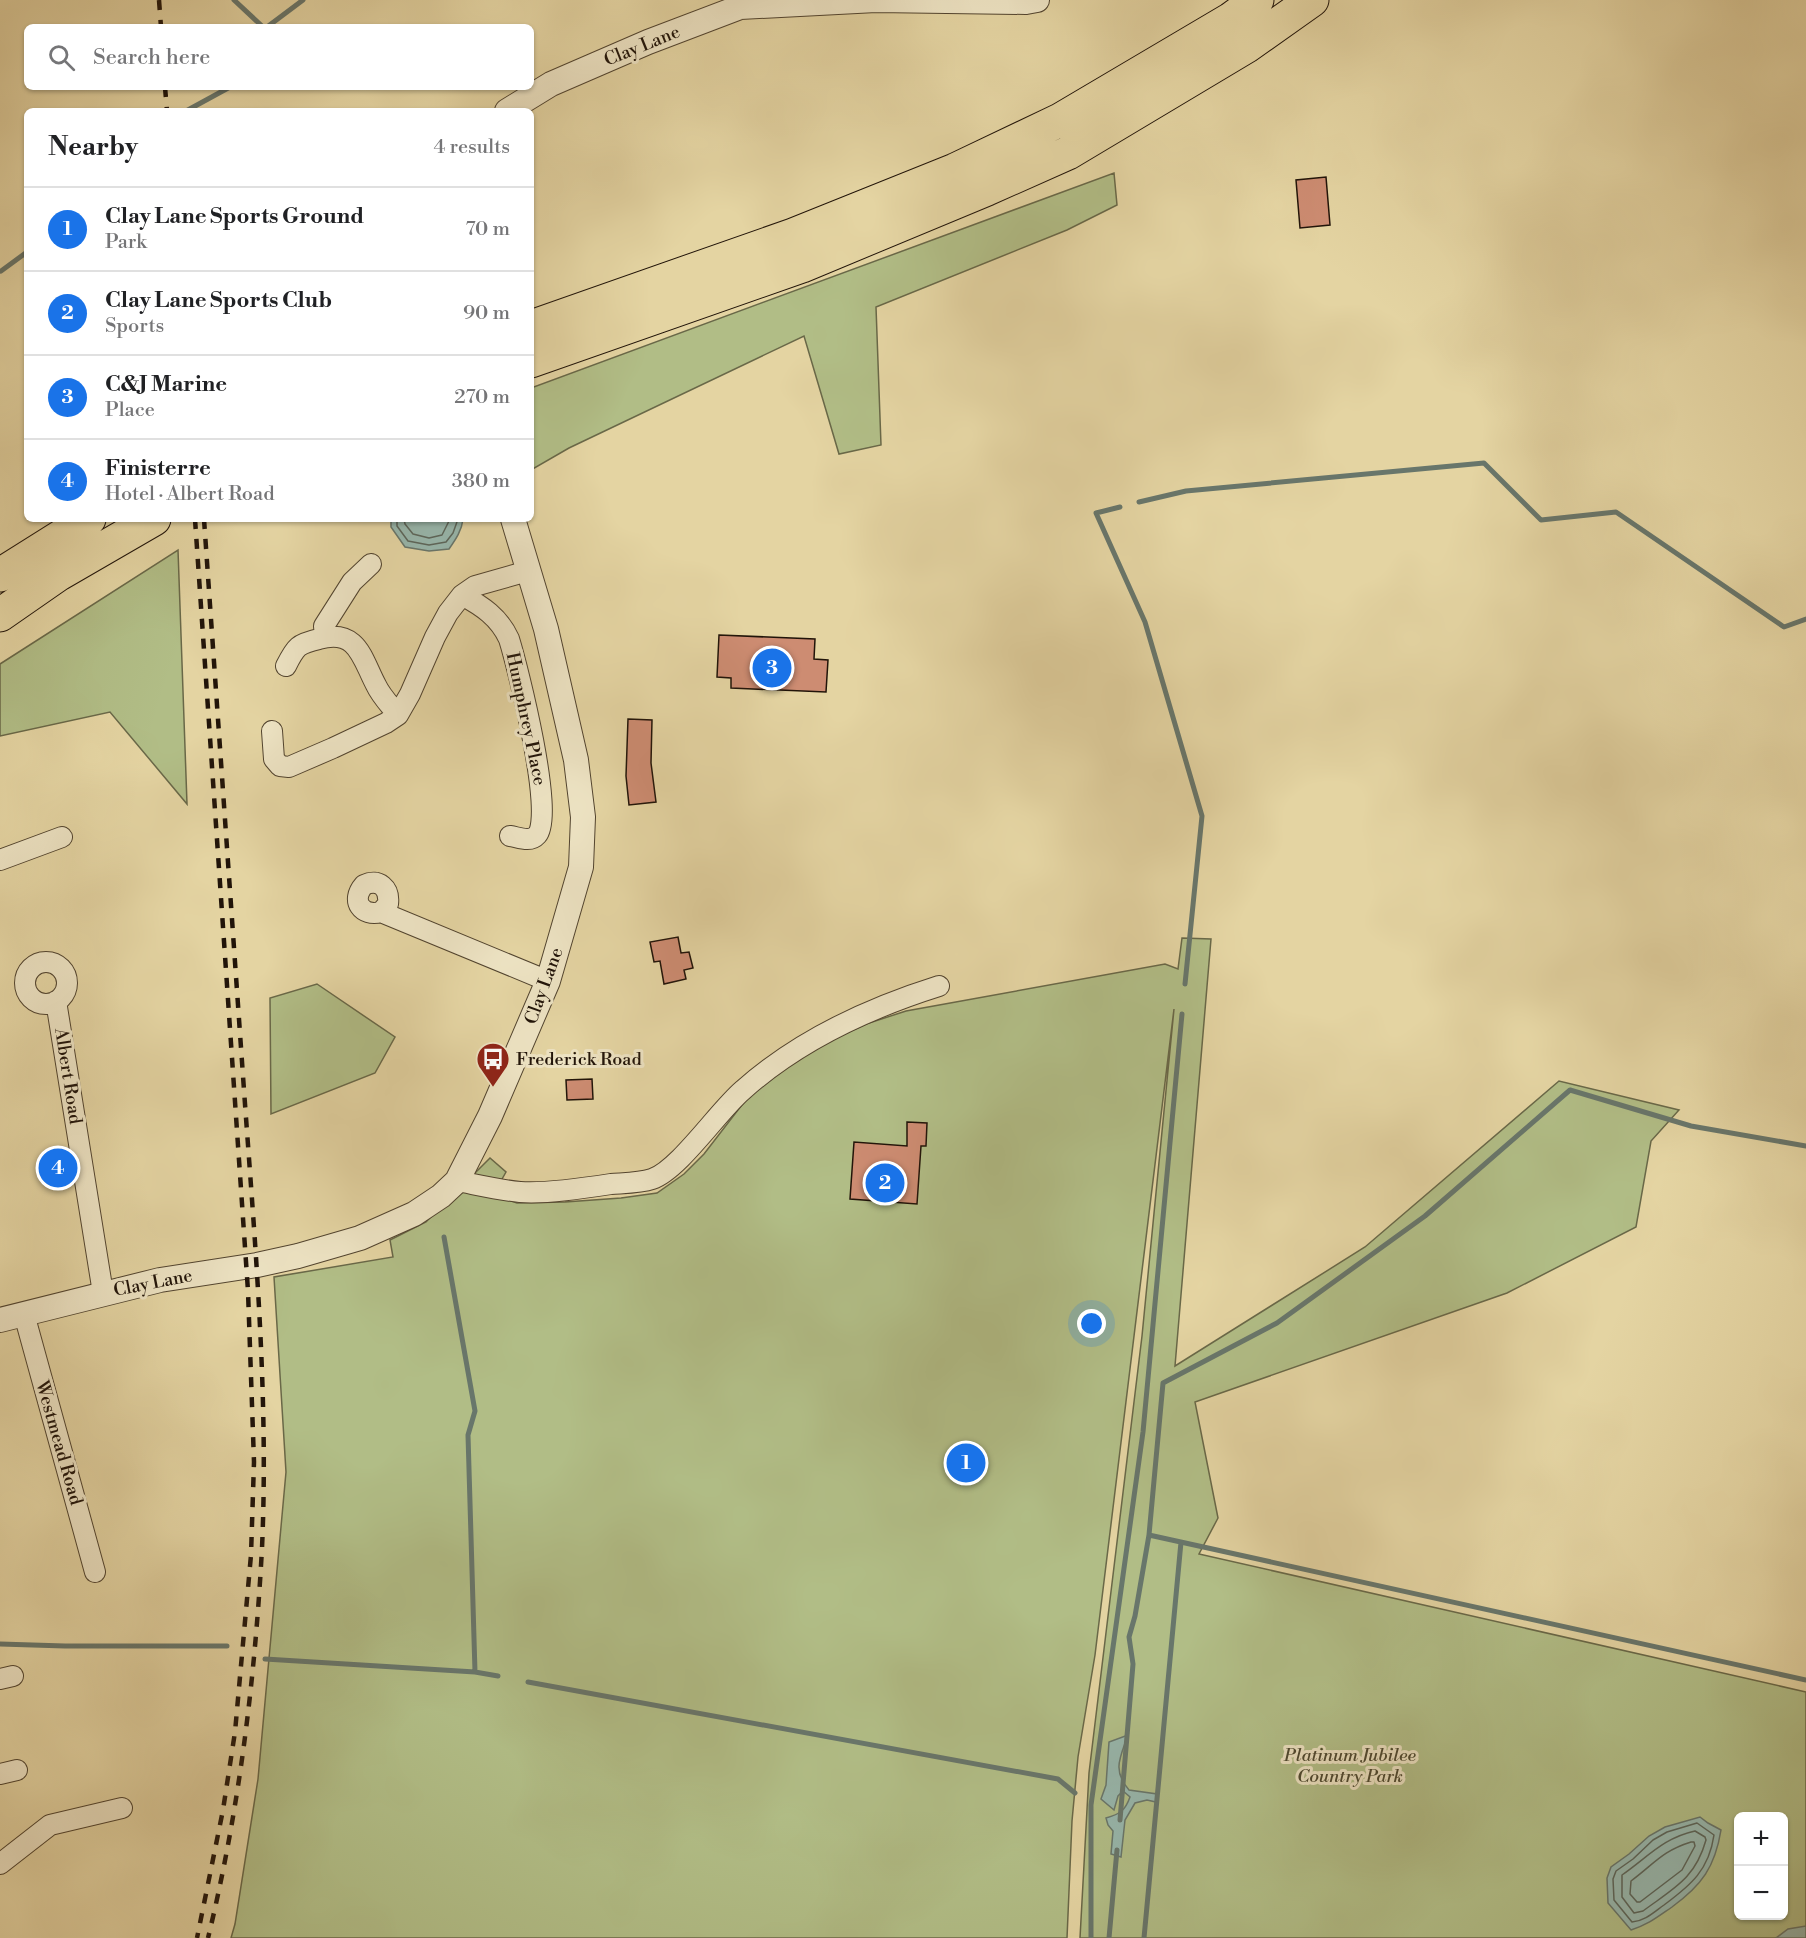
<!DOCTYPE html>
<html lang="en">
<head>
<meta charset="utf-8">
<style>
  :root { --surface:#fff; --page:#f6f6f6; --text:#202124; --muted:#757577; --line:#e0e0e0; --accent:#1a73e8 }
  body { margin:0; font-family:"Libre Bodoni",serif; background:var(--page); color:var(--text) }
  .controls { position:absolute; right:18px; bottom:18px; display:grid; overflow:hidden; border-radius:9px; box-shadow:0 2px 4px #0004 }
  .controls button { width:54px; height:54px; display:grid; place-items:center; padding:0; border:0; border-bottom:2px solid var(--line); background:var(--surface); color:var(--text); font:30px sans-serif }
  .you { position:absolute; left:1092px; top:1324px; width:21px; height:21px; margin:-15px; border:4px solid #fff; border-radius:50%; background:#1a73e8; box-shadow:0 0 0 9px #1a73e833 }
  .badge { display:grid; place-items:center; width:39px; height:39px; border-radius:50%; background:var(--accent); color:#fff; font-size:20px; font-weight:700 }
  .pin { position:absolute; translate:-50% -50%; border:3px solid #fff; box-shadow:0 2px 6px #0006 }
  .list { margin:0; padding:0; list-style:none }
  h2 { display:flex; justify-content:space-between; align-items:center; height:78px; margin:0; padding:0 24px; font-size:26px }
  h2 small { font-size:20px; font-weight:400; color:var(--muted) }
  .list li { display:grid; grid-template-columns:39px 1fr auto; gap:18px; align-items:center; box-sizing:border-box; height:84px; padding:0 24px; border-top:2px solid var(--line) }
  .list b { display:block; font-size:22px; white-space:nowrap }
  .list p { margin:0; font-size:20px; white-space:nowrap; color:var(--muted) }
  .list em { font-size:20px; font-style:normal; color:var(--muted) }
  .icon { flex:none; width:33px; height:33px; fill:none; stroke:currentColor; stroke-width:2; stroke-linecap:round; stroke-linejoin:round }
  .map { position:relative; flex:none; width:1806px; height:1938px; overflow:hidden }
  .search { position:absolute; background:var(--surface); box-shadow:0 2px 4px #0004; left:24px; top:24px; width:510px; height:66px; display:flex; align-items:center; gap:15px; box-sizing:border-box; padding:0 21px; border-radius:9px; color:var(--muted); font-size:22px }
  .panel { position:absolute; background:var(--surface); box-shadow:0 2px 4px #0004; left:24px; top:108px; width:510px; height:414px; border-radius:9px }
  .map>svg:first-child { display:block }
  .green { fill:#b1bd86; stroke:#696848; stroke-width:1.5; fill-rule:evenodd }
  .water { fill:#97b7ad; stroke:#68766b; stroke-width:1.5 }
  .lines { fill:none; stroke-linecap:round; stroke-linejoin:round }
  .shore { stroke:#5c665b; stroke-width:1.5 }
  .stream { stroke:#68766b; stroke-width:5 }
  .building { fill:#cd8c72; stroke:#211409; stroke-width:1.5 }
  .minor-casing { stroke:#52442f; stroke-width:22 }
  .tertiary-casing { stroke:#52442f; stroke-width:26 }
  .trunk-casing { stroke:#211409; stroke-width:35 }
  .minor { stroke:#ede3c3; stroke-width:20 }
  .tertiary { stroke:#ede3c3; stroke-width:24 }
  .trunk { stroke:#e4d4a2; stroke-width:33 }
  .rail { stroke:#211409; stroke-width:4.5; stroke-dasharray:10 10; stroke-linecap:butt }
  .labels { text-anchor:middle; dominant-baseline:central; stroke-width:6; stroke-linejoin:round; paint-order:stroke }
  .street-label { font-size:18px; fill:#211409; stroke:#ede3c3 }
  .poi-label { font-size:18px; fill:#211409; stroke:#ede3c3; text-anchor:start }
  .park-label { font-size:18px; font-style:italic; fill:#4c472e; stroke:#ede3c3 }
</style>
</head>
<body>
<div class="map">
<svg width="1806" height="1938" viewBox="0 0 1806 1938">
  <rect width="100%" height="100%" fill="#e4d4a2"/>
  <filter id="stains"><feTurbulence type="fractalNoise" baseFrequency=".00333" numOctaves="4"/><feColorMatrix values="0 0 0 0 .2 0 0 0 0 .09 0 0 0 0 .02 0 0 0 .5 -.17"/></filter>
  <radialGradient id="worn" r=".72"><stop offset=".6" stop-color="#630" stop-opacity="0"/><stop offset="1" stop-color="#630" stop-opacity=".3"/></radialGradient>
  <!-- green -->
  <path class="green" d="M 1114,173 L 1117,205 L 1067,230 L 876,307 L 881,445 L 839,454 L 804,336 L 569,448 L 531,470 L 531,388 Z
    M 178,550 L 187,804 L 110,712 L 0,736 L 0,664 Z
    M 1182,938 L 1211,939 L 1175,1366 L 1365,1247 L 1559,1081 L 1679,1110 L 1651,1141 L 1636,1227 L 1507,1293 L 1195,1402 L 1218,1518 L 1199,1554 L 1806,1692 L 1806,1938 L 1080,1938 L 1089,1773 L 1142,1336 L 1174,1009 L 1095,1655 L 1078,1757 L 1072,1821 L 1067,1938 L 231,1938 L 235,1924 L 258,1779 L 286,1472 L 274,1277 L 393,1257 L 390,1240 L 426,1222 L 490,1158 L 506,1172 L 493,1195 L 517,1203 L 565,1202 L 621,1198 L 657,1193 L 684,1174 L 704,1154 L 748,1097 L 801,1054 L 866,1024 L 906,1011 L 1165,964 L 1178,969 ZM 1738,1816 L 1784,1816 L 1784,1916 L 1738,1916 Z
    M 317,984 L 395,1037 L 375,1073 L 271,1114 L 270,998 Z"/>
  <!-- water -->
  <path class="water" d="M 391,519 L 463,519 C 462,530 456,539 449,549 L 429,551 L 405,547 L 391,527 Z
    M 1128,1735 C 1120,1758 1112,1770 1129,1790 L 1157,1794 L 1156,1802 L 1147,1800 L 1135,1803 L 1125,1820 L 1121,1857 L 1111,1854 L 1113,1831 L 1108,1825 L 1106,1818 C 1120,1814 1125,1811 1130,1797 L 1123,1791 L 1118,1796 L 1114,1810 L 1101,1799 L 1106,1785 L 1109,1742 Z
    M 1700,1817 L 1708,1823 L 1721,1830 C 1715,1867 1702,1885 1672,1907 C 1656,1918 1649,1924 1631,1930 L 1608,1903 L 1607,1878 L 1611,1867 L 1629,1854 L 1649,1836 L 1665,1827 Z
    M 1806,1926 L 1806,1938 L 1776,1938 L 1788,1929 Z"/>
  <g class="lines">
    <!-- shore -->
    <path class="shore" d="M 397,519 L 397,526 L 408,541 L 429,545 L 446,542 L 453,533 L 458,519
      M 404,519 L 405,524 L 413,534 L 429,538 L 442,535 L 450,519
      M 1697,1823 L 1714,1835 C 1709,1870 1691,1885 1664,1905 C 1654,1912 1645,1921 1632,1922 L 1614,1900 L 1613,1879 L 1616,1871 L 1633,1859 L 1653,1840 L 1667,1832 Z
      M 1695,1831 L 1705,1837 L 1706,1840 C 1695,1879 1674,1888 1643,1911 L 1634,1913 L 1622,1897 L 1622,1875 C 1648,1857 1663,1838 1695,1831 Z
      M 1691,1842 L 1694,1842 L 1695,1846 L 1682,1870 L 1640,1902 L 1637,1902 L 1630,1894 L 1631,1881 C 1654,1864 1662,1851 1691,1842 Z"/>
    <!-- stream -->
    <path class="stream" d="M 234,0 L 263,27
      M 267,27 L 303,0
      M 186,111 L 230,87
      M 1,271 L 27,252
      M 1139,502 L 1186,491 L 1484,463 L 1541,520 L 1616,512 L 1784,627 L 1806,619
      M 1120,507 L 1096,513 L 1145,622 L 1202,816 L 1185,984
      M 444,1237 L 475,1411 L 468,1435 L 475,1672
      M 1149,1535 L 1806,1680
      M 0,1644 L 65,1646 L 227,1646
      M 265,1659 L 475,1672 L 498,1676
      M 528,1682 L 1058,1779 L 1075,1793
      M 1120,1820 L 1133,1664 L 1129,1637 L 1135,1616 L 1149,1535 L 1163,1383 L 1277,1323 L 1425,1216 L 1570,1090 L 1691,1126 L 1806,1146
      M 1091,1938 L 1091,1805 L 1143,1432 L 1182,1014
      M 1109,1938 L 1117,1850
      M 1144,1938 L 1181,1542"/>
  </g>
  <!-- building -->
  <path class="building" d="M 1326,177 L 1330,225 L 1300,228 L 1296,180 Z
    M 719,635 L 815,639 L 814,659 L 828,660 L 826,692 L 731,688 L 731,678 L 717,677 Z
    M 628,719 L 652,720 L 651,763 L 656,802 L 629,805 L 626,776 Z
    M 678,937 L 681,953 L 689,952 L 693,968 L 684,970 L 686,979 L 664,984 L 660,961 L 654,962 L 650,942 Z
    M 592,1079 L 593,1099 L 567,1100 L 566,1080 Z
    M 907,1122 L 927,1123 L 926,1146 L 921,1146 L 917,1204 L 850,1199 L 854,1142 L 907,1146 Z"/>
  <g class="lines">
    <!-- minor casing -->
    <g class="minor-casing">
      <path id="minor" d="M 462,595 C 482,606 499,617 509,639 C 518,668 555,815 537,835 C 530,843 518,837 510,836
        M 325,637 L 324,626 L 352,582 L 371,564
        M 286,666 C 296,646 298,644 319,639 C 358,628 362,659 376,685 C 381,696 390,705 398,715
        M 272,731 L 274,759 L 280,766 L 289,767 L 333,748 L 386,723 L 398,715 L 410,694 L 435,637 L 448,613 L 462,595 L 475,586 L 528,571
        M 0,860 L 62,837
        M 381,912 L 388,904 C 390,888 379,878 364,885 C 350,901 362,917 381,912 L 548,981
        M25 983a21 21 0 1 1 42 0a21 21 0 1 1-42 0Z
        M 56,1001 L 103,1293
        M 457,1181 C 478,1185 499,1190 520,1192 C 546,1194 585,1188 611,1184 C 624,1183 640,1183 652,1179 C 679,1170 719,1110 743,1090 C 799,1040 869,1008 939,986
        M 24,1314 L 95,1572
        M 0,1679 L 13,1676
        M 0,1774 L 17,1770
        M 0,1864 L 50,1825 L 122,1808"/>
    </g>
    <!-- tertiary casing -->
    <g class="tertiary-casing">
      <path id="tertiary" d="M 507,111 L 551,84 L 648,42 L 740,7 L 876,0 L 1026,2 L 1037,0
        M 0,1320 L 160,1280 L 257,1265 L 298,1256 L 360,1238 L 414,1214 L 441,1196 L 457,1181 L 490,1116 L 548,981 L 581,867 L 583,817 L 576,760 L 546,629 L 513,519"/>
    </g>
    <!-- trunk casing -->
    <g class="trunk-casing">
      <path id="trunk" d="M 531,327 L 793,235 L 955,170 L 1060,120 L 1231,19 L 1257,0
        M 531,361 L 802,266 L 987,189 L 1068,153 L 1247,46 L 1312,0
        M 0,575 L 89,519
        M 0,615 L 59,574 L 154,519"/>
    </g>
    <!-- minor -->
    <use href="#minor" class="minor"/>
    <!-- tertiary -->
    <use href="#tertiary" class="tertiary"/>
    <!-- trunk -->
    <use href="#trunk" class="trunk"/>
    <!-- rail -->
    <path class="rail" d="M 159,0 L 161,27
      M 165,87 L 167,111
      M 195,519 L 248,1291 L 254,1462 L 251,1555 L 235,1732 L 223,1810 L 197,1938
      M 204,519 C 217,705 230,891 243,1076 C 254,1233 269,1391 262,1548 C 255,1679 239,1811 208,1938"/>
  </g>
  <!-- icons -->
  <defs>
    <g id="bus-pin" transform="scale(1.725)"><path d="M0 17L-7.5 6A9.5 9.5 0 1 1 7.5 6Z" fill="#8f2418" stroke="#ede3c3"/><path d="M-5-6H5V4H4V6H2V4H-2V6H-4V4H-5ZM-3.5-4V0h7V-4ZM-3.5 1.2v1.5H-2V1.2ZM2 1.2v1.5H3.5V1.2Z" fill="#fff"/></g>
  </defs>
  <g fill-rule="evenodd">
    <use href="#bus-pin" x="493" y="1059"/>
  </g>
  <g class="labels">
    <!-- street labels -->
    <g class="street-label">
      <text transform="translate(642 46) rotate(-22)">Clay Lane</text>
      <text transform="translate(526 719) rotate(78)">Humphrey Place</text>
      <text transform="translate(544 986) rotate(-70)">Clay Lane</text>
      <text transform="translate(68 1076) rotate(81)">Albert Road</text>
      <text transform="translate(153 1283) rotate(-11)">Clay Lane</text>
      <text transform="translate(59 1443) rotate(74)">Westmead Road</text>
    </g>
    <!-- poi labels -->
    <g class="poi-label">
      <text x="516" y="1059">Frederick Road</text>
    </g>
    <!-- park labels -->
    <g class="park-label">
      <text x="1350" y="1755">Platinum Jubilee<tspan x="1350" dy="21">Country Park</tspan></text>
    </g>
  </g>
  <rect width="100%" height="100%" filter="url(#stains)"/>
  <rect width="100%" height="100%" fill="url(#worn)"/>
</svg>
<div class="controls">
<button>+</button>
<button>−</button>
</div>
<div class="you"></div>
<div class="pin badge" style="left:966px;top:1463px">1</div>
<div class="pin badge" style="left:885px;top:1183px">2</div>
<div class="pin badge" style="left:772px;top:668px">3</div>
<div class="pin badge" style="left:58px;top:1168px">4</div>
<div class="search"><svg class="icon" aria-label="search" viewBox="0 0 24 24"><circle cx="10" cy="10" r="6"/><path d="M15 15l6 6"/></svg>Search here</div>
<section class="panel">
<h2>Nearby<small>4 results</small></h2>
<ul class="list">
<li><span class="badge">1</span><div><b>Clay Lane Sports Ground</b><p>Park</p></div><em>70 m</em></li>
<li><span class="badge">2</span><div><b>Clay Lane Sports Club</b><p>Sports</p></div><em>90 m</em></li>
<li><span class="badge">3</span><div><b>C&amp;J Marine</b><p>Place</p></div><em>270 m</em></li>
<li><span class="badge">4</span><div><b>Finisterre</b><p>Hotel · Albert Road</p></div><em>380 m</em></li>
</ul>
</section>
</div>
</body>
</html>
